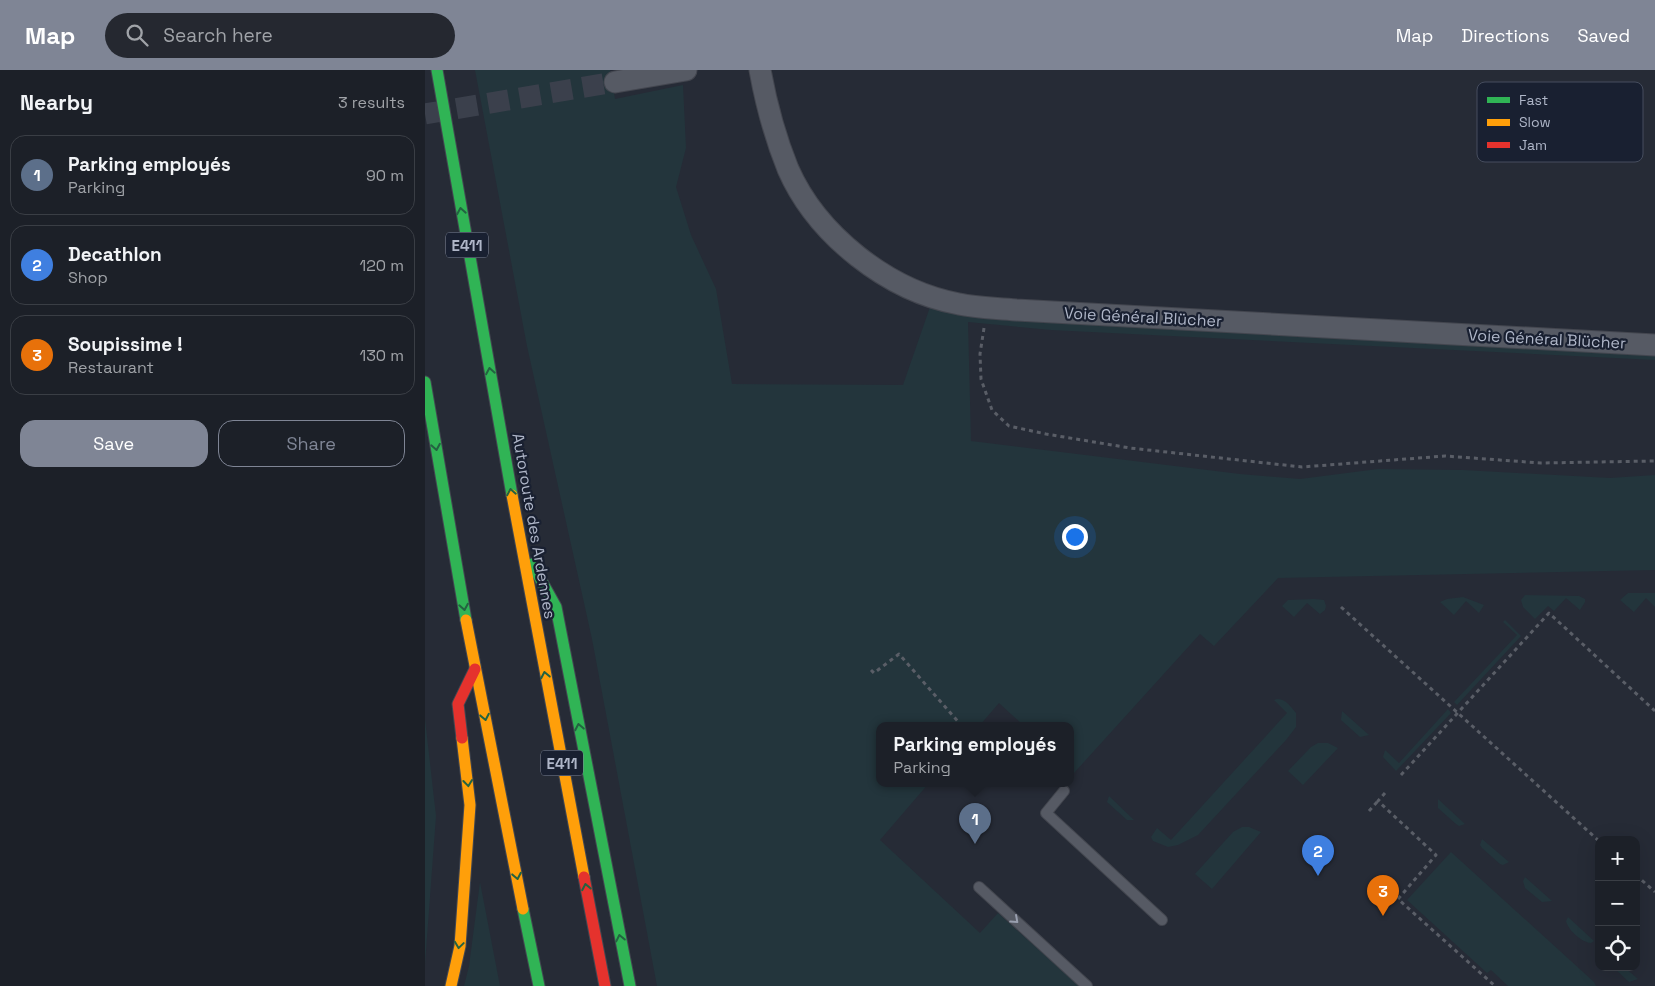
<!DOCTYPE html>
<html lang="en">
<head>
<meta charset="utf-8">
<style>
  :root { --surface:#1c2028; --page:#252830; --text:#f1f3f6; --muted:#a0a3a8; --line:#3a3e45; --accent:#7f8595 }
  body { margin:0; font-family:"Space Grotesk",sans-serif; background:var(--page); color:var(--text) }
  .controls { position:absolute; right:15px; bottom:15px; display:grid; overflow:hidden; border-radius:10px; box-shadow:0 5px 20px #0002 }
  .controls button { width:45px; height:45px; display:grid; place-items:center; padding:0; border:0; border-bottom:1px solid var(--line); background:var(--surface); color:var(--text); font:25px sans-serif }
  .you { position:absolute; left:649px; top:466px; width:18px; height:18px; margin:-12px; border:4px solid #fff; border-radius:50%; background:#1a73e8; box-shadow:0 0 0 8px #1a73e833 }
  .badge { display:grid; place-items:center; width:32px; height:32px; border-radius:50%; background:var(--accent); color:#fff; font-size:16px; font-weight:700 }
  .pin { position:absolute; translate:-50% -41px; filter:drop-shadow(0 1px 2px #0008) }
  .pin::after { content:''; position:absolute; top:26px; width:18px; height:15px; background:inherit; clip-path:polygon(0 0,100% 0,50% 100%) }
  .popup { position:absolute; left:451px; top:652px; width:198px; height:65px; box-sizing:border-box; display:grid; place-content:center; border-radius:10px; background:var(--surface); filter:drop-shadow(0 1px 4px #0005); font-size:16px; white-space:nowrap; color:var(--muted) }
  .popup b { font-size:19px; color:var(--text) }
  .popup::after { content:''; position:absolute; left:50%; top:100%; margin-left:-10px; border:10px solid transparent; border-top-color:var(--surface) }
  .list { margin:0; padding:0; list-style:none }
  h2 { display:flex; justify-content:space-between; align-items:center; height:65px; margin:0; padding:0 20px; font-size:21px }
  h2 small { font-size:16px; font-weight:400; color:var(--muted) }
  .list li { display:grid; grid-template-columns:32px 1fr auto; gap:15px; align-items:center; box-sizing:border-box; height:80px; margin:0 10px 10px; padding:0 10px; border:1px solid var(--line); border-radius:15px }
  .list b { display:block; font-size:19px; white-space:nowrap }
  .list p { margin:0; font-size:16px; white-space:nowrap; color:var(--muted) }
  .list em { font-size:16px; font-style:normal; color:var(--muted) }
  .actions { display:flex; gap:10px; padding:15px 20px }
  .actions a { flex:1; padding:11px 0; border:1px solid var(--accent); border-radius:15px; text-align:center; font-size:18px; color:var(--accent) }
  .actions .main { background:var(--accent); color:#fff }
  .icon { flex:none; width:28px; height:28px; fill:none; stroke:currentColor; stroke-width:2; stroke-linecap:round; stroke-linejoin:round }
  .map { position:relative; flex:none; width:1230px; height:916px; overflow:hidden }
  header { display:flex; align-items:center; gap:30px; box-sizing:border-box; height:70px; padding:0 25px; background:var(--accent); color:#fff }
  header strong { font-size:24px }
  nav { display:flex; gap:28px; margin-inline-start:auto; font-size:18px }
  .search { width:350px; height:45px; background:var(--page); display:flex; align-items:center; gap:12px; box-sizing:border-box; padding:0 18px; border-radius:28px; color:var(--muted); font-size:19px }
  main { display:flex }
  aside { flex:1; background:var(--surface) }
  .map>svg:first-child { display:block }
  .green { fill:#23353c }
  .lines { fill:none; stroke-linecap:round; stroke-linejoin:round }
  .street-tunnel { stroke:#3b404c; stroke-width:21; stroke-dasharray:21 11; stroke-linecap:butt }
  .lane-casing { stroke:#43464f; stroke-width:12 }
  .street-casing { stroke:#43464f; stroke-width:23 }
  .fast-casing { stroke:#434751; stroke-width:13 }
  .slow-casing { stroke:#434751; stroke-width:13 }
  .jam-casing { stroke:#434751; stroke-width:13 }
  .path { stroke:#5a5e67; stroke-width:3; stroke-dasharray:4 4; stroke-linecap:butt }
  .lane { stroke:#565a64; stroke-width:10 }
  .street { stroke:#565a64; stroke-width:21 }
  .fast { stroke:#30b455; stroke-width:11 }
  .slow { stroke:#ff9f0a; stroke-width:11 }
  .jam { stroke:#e5322d; stroke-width:11 }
  .oneway { stroke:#236341 }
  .oneway2 { stroke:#999faf }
  .labels { text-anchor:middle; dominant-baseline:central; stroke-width:4.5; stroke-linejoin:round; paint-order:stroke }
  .shield { fill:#192031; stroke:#82899b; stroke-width:1 }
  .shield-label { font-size:15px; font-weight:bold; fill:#afb6c8 }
  .street-label { font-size:16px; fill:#afb6c8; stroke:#192031 }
  .key { fill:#192031; stroke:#464d5e; stroke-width:1 }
  .key-label { font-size:14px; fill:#afb6c8 }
</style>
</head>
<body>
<header>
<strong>Map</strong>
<div class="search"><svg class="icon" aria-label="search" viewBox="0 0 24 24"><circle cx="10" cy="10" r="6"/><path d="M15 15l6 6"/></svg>Search here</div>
<nav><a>Map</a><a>Directions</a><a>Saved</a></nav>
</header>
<main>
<aside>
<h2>Nearby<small>3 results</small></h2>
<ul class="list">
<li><span class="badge" style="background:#5c6f8a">1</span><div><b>Parking employés</b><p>Parking</p></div><em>90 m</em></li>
<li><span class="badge" style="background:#3f7fe0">2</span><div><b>Decathlon</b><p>Shop</p></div><em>120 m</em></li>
<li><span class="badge" style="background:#e8710a">3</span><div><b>Soupissime !</b><p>Restaurant</p></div><em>130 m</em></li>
</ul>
<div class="actions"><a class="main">Save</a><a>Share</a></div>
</aside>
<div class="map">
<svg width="1230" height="916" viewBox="0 0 1230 916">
  <rect width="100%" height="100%" fill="#262b36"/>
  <!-- green -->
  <path class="green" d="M 50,0 L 185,0 L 190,29 L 258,15 L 261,78 L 251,117 L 266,165 L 291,219 L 307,314 L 478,315 L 505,237 L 1230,284 L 1230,290 L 626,260 L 543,252 L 546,371 L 815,404 L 875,409 L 953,399 L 1038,400 L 1185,408 L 1230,405 L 1230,500 L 853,508 L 789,576 L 775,564 L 649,703 L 645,699 L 645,655 L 598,655 L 574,633 L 555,655 L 455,655 L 455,713 L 504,713 L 455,770 L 555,863 L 573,843 L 654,916 L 232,916 L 167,569 L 102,276 Z
    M 1203,523 L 1230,523 L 1230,537 L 1221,528 L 1209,542 L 1195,530 Z
    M 1100,525 L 1154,526 L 1160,529 L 1160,532 L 1155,540 L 1141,528 L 1129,541 L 1123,536 L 1110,549 L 1098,537 L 1096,530 Z
    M 1038,527 L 1059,535 L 1054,543 L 1041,531 L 1029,545 L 1015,532 L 1022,529 Z
    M 889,529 L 899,530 L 901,536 L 900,540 L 895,544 L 882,533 L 869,547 L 857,536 L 863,530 Z
    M 1080,550 L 1096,566 L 1032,635 L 1029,632 L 1092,565 L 1078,552 Z
    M 852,629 C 861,629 866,637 871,643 L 871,657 L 861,670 L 773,765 L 753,775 L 743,777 L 728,771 L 726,767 L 732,758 L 746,770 L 862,643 L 849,630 Z
    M 1023,639 L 1026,643 L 971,701 L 958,687 L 960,680 L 974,693 Z
    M 917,641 L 944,665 L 935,667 L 916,650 Z
    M 0,649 L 11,746 L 0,894 Z
    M 893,673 L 903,673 L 913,678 L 878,715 L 863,701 L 886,677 Z
    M 684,726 L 709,750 L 702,750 L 682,732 Z
    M 1013,729 L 1040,754 L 1034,756 L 1031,754 L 1013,738 Z
    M 817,757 L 824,757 L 836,762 L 787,819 L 770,804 L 808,762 Z
    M 1057,769 L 1084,792 L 1078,795 L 1075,794 L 1057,778 L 1055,775 Z
    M 1026,782 L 1169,912 L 1171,916 L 1083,916 L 1066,900 L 1062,903 L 982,830 Z
    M 1100,807 L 1127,831 L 1117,832 L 1100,818 L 1098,811 Z
    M 55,812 L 75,916 L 39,916 L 44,896 Z
    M 1143,847 L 1169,871 L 1166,873 C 1156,872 1143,860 1141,851 Z
    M 1188,897 L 1199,897 L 1213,909 L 1204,912 Z"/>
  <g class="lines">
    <!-- street-tunnel -->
    <path class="street-tunnel" d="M 0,44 L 190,12"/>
    <!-- lane casing -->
    <g class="lane-casing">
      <path id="lane" d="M 639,721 L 621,743 L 737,850
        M 554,817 L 662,916"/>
    </g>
    <!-- street casing -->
    <g class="street-casing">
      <path id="street" d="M 335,0 C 341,33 350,67 363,99 C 392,165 463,221 534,234 C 552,238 572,238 591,240 L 1230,275
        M 190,12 L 261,0"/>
    </g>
    <!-- fast casing -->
    <g class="fast-casing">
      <path id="fast" d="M 12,0 L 87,425
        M 0,312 L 41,550
        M 107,494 L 131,537 L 205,916
        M 98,839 L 114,916"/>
    </g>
    <!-- slow casing -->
    <g class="slow-casing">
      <path id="slow" d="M 87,425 L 159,807
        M 41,550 L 98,839
        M 26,916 L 35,876 L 45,735 L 37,668"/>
    </g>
    <!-- jam casing -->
    <g class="jam-casing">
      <path id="jam" d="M 37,668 L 33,634 L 50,599
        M 159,807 L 180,916"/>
    </g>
    <!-- path -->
    <path class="path" d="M 559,258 L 555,284 L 556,309 L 567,340 L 584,356 L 621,364 L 705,378 L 877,397 L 1020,386 L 1116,393 L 1230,391
      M 916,537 L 1174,771
      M 446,600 L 449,603 L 474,584 L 536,655
      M 976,705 L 1124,543 L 1230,641
      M 960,723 L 953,731 L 1011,785 L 973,829 L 1070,916
      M 944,741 L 953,731
      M 1211,805 L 1230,822"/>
    <!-- lane -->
    <use href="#lane" class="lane"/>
    <!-- street -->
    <use href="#street" class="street"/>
    <!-- fast -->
    <use href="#fast" class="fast"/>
    <!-- slow -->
    <use href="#slow" class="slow"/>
    <!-- jam -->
    <use href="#jam" class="jam"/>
  </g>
  <!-- one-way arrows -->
  <defs><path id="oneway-chevron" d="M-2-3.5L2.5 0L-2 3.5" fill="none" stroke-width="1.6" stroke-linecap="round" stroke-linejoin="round" transform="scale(1.25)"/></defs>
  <g class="oneway">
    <use href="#oneway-chevron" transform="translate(36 141) rotate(-100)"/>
    <use href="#oneway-chevron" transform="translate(65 301) rotate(-100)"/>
    <use href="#oneway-chevron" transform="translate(11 377) rotate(80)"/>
    <use href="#oneway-chevron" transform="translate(86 422) rotate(-100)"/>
    <use href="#oneway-chevron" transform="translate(39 537) rotate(80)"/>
    <use href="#oneway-chevron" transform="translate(120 605) rotate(-101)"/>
    <use href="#oneway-chevron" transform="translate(60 647) rotate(79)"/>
    <use href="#oneway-chevron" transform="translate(154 657) rotate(-101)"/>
    <use href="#oneway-chevron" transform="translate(43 713) rotate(83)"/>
    <use href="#oneway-chevron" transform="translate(92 806) rotate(79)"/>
    <use href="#oneway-chevron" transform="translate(161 817) rotate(-101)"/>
    <use href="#oneway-chevron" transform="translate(195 868) rotate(-102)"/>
    <use href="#oneway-chevron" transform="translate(34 875) rotate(98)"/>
  </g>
  <use class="oneway2" href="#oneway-chevron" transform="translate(590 850) rotate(42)"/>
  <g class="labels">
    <!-- shield labels -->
    <g class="shield">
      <rect x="21" y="162.5" width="42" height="25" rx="4"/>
      <rect x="116" y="680.5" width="42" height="25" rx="4"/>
    </g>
    <g class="shield-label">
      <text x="42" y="175">E411</text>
      <text x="137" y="693">E411</text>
    </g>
    <!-- street labels -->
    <g class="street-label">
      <text transform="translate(718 247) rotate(3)">Voie Général Blücher</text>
      <text transform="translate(1122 269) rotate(3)">Voie Général Blücher</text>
      <text transform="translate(109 456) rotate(80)">Autoroute des Ardennes</text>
    </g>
  </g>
  <!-- legend -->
  <rect x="1052" y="12" width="166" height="80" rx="8" class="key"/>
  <rect x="1062" y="27" width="23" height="6" fill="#30b455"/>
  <rect x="1062" y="49" width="23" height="7" fill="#ff9f0a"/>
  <rect x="1062" y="72" width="23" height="6" fill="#e5322d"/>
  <g class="key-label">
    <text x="1094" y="35">Fast</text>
    <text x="1094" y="57">Slow</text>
    <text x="1094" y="80">Jam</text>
  </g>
</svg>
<div class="controls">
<button>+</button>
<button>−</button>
<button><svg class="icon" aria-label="locate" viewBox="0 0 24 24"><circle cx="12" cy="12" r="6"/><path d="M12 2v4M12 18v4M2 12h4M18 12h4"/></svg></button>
</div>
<div class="you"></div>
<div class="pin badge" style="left:550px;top:774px;background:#5c6f8a">1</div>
<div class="popup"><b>Parking employés</b>Parking</div>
<div class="pin badge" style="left:893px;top:806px;background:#3f7fe0">2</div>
<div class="pin badge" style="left:958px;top:846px;background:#e8710a">3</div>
</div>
</main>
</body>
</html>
